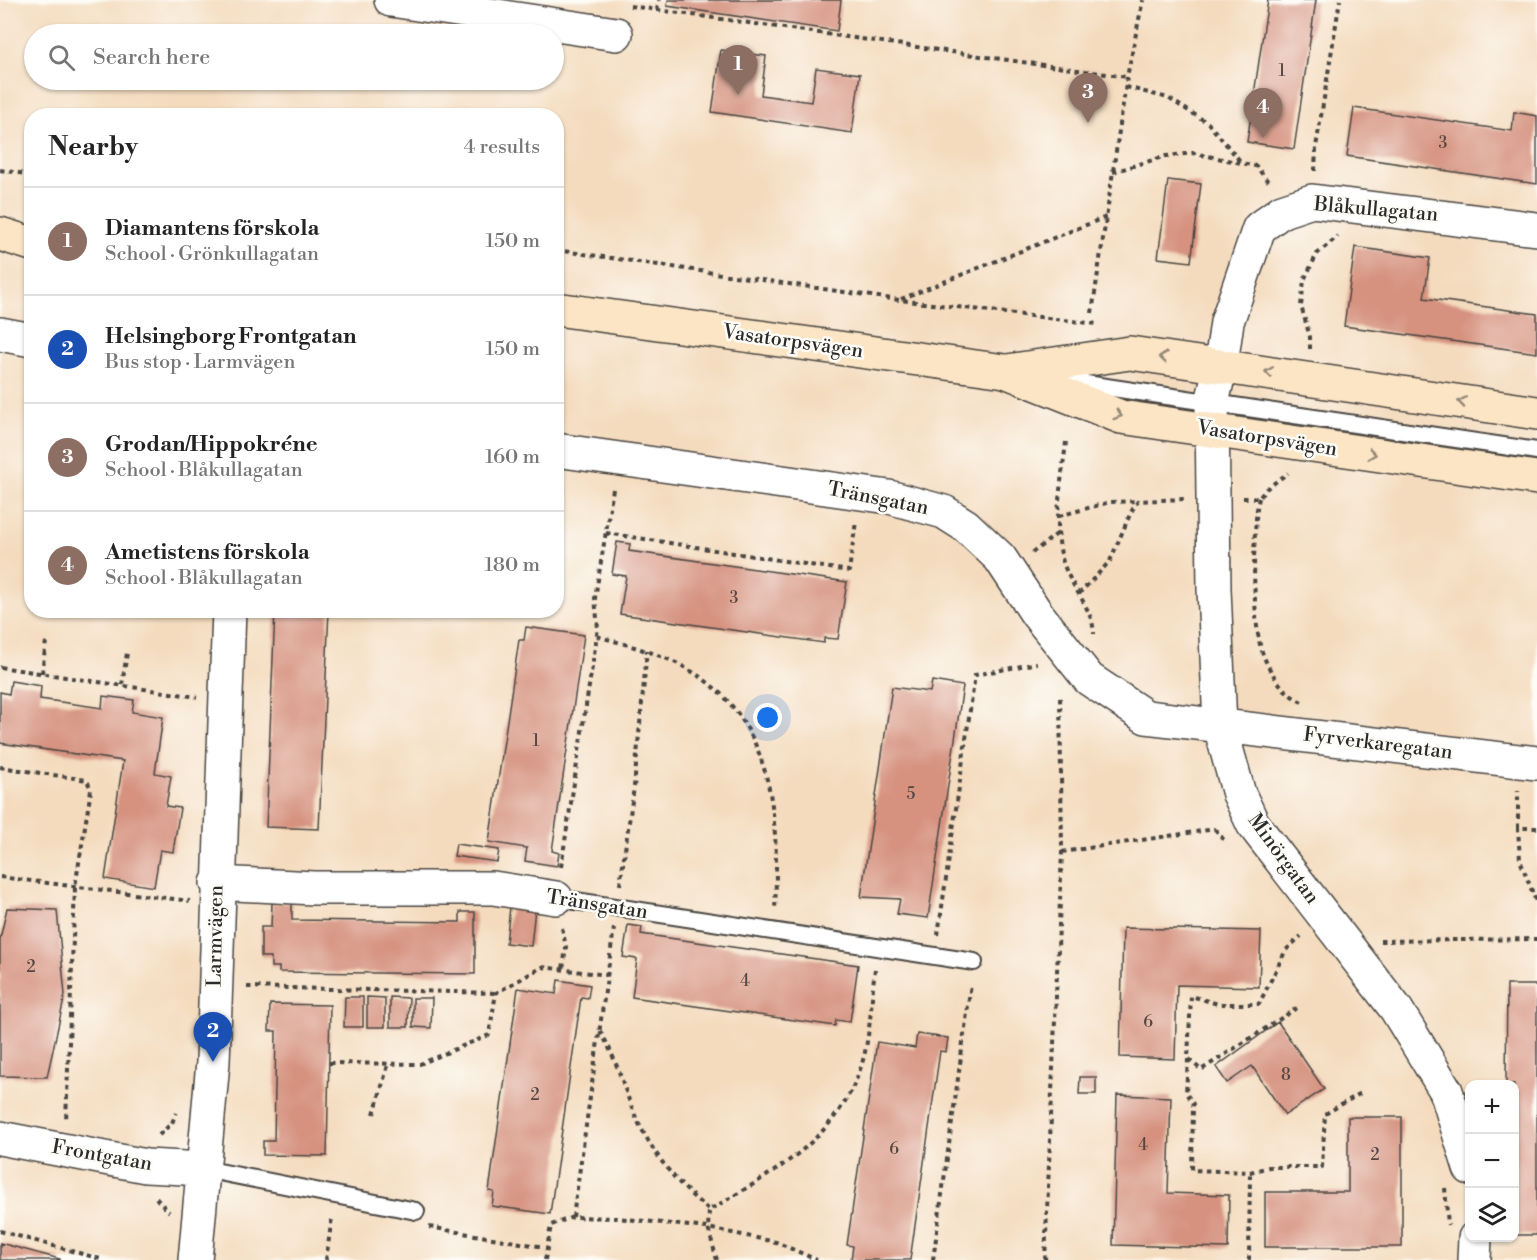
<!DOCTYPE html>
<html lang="en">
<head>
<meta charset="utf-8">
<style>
  :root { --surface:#fff; --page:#f6f6f6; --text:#222; --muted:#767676; --line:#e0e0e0; --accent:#d1495b }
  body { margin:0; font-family:"Libre Bodoni",serif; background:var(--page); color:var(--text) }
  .controls { position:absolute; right:18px; bottom:18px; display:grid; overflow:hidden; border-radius:12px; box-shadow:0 2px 4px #0004 }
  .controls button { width:54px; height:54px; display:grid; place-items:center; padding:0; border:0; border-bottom:2px solid var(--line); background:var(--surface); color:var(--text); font:30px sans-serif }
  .you { position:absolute; left:768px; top:718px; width:21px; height:21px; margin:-15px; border:4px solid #fff; border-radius:50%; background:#1a73e8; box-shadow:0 0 0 9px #1a73e833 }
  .badge { display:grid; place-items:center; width:39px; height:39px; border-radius:50%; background:var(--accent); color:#fff; font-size:20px; font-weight:700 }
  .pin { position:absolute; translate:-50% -50px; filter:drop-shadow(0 2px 3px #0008) }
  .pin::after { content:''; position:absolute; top:32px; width:21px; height:18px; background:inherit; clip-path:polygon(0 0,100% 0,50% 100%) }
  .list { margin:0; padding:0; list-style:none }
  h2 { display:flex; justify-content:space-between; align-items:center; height:78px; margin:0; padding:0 24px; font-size:26px }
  h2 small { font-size:20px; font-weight:400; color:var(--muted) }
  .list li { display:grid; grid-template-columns:39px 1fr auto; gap:18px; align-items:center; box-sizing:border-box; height:108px; padding:0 24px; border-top:2px solid var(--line) }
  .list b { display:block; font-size:22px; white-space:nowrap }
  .list p { margin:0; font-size:20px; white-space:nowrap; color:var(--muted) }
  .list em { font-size:20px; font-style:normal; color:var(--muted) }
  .icon { flex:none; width:33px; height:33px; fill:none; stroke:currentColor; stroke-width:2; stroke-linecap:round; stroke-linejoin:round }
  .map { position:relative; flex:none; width:1537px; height:1260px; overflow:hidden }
  .search { position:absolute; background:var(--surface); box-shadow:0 2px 4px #0004; left:24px; top:24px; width:540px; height:66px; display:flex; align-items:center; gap:15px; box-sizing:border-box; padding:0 21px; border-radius:33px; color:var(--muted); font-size:22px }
  .panel { position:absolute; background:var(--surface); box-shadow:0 2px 4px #0004; left:24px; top:108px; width:540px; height:510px; border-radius:24px }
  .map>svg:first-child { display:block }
  .building { fill:#d6927f }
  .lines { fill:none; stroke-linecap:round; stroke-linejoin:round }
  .lane-casing { stroke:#494541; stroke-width:20 }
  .street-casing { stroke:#494541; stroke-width:36 }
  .secondary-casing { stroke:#494541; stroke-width:36 }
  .path { stroke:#494541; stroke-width:4; stroke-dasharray:4.5 4.5; stroke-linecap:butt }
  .lane { stroke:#fff; stroke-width:16 }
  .street { stroke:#fff; stroke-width:33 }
  .secondary { stroke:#fce5c4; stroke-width:33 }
  .oneway { stroke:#948878 }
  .labels { text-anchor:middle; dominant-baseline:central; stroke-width:5; stroke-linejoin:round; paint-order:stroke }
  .number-label { font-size:16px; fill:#564540 }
  .street-label { font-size:20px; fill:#2b2b2b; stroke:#fdfcf7 }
</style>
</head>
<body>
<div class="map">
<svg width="1537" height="1260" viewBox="0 0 1537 1260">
  <rect width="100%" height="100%" fill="#fdfcf7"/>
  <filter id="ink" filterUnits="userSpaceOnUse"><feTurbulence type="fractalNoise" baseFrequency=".0167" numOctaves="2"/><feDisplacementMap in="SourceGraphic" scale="12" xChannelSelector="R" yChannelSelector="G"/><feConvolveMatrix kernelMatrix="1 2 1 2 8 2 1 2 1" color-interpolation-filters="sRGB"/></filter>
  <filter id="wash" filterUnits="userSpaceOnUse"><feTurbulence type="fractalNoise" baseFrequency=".008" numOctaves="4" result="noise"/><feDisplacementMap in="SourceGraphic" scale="24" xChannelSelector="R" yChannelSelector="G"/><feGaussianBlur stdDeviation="1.35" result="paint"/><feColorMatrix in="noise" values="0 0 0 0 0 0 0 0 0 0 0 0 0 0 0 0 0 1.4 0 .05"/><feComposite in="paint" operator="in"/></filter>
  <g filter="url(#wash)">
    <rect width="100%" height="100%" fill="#f4dbbe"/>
    <g id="blocks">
      <!-- building -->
      <path class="building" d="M 668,0 L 841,0 L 837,31 L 667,6 Z
        M 1268,0 L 1316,0 L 1294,149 L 1247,142 Z
        M 721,50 L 766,56 L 761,95 L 811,102 L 816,68 L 860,74 L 852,133 L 712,112 Z
        M 1354,108 L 1512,131 L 1514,112 L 1537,116 L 1537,184 L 1347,156 Z
        M 1168,180 L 1201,184 L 1191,262 L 1158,258 Z
        M 1355,247 L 1430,258 L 1424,298 L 1537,314 L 1537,353 L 1344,326 Z
        M 617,542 L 630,544 L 629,551 L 847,582 L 838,639 L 824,638 L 824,643 L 620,614 L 626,576 L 612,574 Z
        M 275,610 L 329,610 L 319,829 L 266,827 Z
        M 526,627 L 584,635 L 552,851 L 559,853 L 557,866 L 525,861 L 527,848 L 489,842 L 519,640 L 524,640 Z
        M 11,681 L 41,686 L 40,699 L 102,708 L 103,696 L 134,700 L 132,712 L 163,717 L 155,773 L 171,776 L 166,806 L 180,808 L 173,852 L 160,850 L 154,887 L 105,879 L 123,761 L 0,743 L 0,692 L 9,694 Z
        M 932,681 L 963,686 L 928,918 L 897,914 L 900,899 L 861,897 L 892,687 L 930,692 Z
        M 456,844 L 499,850 L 497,862 L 454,856 Z
        M 272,903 L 292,903 L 292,920 L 460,922 L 460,912 L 475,912 L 475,974 L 279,972 L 279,967 L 271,967 L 271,957 L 261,957 L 261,927 L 271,927 Z
        M 510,907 L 535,909 L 531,946 L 506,943 Z
        M 7,908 L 57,910 L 65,995 L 47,1077 L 0,1076 L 0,939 Z
        M 628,925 L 642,927 L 641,934 L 858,965 L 850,1022 L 836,1020 L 835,1026 L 632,997 L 637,959 L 623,957 Z
        M 1123,928 L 1261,931 L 1259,987 L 1177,985 L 1175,1059 L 1120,1057 Z
        M 558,980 L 590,985 L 588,998 L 581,997 L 550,1214 L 492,1206 L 494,1192 L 489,1191 L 518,988 L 556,994 Z
        M 1507,985 L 1537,985 L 1537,1235 L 1514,1235 L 1514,1084 L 1506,1084 Z
        M 345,997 L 363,997 L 363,1027 L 344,1027 Z
        M 367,997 L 385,998 L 385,1027 L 367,1027 Z
        M 390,997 L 409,998 L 408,1027 L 390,1027 Z
        M 413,998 L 432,998 L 431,1028 L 413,1027 Z
        M 270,1004 L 330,1005 L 327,1156 L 263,1155 L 263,1141 L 274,1141 L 276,1031 L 269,1031 Z
        M 1278,1022 L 1324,1089 L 1285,1115 L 1252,1066 L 1227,1083 L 1216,1067 Z
        M 917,1034 L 948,1038 L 946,1052 L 940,1051 L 910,1260 L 851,1260 L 853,1246 L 847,1245 L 877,1042 L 915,1048 Z
        M 1080,1077 L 1096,1077 L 1096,1094 L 1079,1094 Z
        M 1117,1095 L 1171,1097 L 1168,1193 L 1229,1195 L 1228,1248 L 1113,1245 Z
        M 1348,1117 L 1402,1117 L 1402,1247 L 1265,1247 L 1265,1192 L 1348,1192 Z
        M 0,1243 L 60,1259 L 60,1260 L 0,1260 Z"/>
    </g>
  </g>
  <g filter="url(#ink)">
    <use href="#blocks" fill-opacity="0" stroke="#494541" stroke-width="1.5"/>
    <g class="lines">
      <!-- lane casing -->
      <g class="lane-casing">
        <path id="lane" d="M 1059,380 L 1537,451
          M 556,898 L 974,962
          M 204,1169 L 416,1211"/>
      </g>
      <!-- street casing -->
      <g class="street-casing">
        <path id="street" d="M 391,0 L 616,34
          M 0,334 L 32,340
          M 556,450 L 889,497 L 944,512 L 966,526 L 1000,558 L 1037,614 L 1089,679 L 1146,717 L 1537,763
          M 217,883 L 314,888 L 493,888 L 556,898
          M 0,1138 L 146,1166 L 204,1169
          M 1470,1168 L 1446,1091 L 1396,1009 L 1253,824 L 1239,794 L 1220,726 L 1214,589 L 1212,403 L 1221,364 L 1227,322 L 1259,228 L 1282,211 L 1312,201 L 1537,229
          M 195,1260 L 213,1062 L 229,610
          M 1474,1260 L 1475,1238"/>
      </g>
      <!-- secondary casing -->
      <g class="secondary-casing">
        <path id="secondary" d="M 0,234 L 32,244
          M 556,309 L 1005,371 L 1121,417 L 1537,478
          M 1007,371 L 1130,353 L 1537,413"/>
      </g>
      <!-- path -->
      <path class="path" d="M 630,6 L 1127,77
        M 657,10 L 659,0
        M 1126,87 L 1168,98 L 1208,123 L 1241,162
        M 0,170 L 32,175
        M 1315,171 L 1316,147 L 1340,0
        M 1113,172 L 1166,156 L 1193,153 L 1256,166 L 1270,184
        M 556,250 L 899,300 L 1097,324
        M 901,299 L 1106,217
        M 1092,313 L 1127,77 L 1143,0
        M 1310,349 L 1310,337 L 1301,306 L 1304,280 L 1317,254 L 1338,236
        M 1066,442 C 1062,480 1052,524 1063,562 C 1070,586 1093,608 1094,634
        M 1243,498 L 1259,498 L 1266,489 L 1288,473
        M 1259,498 C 1252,529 1253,608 1259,640 C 1263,663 1281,693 1302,702
        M 1059,516 L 1110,502 L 1138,501
        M 606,533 L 849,571 L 856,521
        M 1032,553 L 1058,533
        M 1079,594 L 1110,561 L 1131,512 L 1138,501 L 1184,499
        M 597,636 C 627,645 656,652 684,667 C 775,716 779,818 775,910
        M 0,667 L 197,697
        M 42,673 L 46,641
        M 122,685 L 127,653
        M 0,767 L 87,780 L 91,790 L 75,887 L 66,1121
        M 1518,828 L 1518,790
        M 1537,828 L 1518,828 L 1520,860 L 1537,904
        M 1215,829 L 1224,840
        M 1062,852 L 1215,829
        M 561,867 L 598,628 L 595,598 L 613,489
        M 0,877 L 190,901
        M 620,885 L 634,787 L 647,650
        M 562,928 L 566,947 L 563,969
        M 938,935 L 975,675 L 1037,663
        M 1380,941 L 1537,939
        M 247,987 L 496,993
        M 1297,1008 L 1201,1070 L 1188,1058 L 1191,996 L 1218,1004 L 1259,1004 L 1286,950 L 1301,936
        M 600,1031 C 614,1054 621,1078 630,1103 C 646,1145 674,1183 709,1210
        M 1188,1059 L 1186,1093 L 1193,1104 L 1192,1170 L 1250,1172 L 1269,1167 L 1322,1167 L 1325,1114 L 1361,1093
        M 329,1063 L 420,1064 L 489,1035 L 496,993 L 542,967 L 607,975
        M 374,1114 L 388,1065
        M 159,1135 L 172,1123 L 176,1113
        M 1445,1188 L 1448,1225
        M 156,1198 L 169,1212
        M 573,1217 L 614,928
        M 429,1227 L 544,1247
        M 0,1231 L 104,1260
        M 326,1260 L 332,1217
        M 545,1260 L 551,1225 L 573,1217 L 618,1218 L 708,1228 L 776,1242 L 817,1260
        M 717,1260 L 708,1228 L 709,1210 C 773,1173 841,1138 863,1060 C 871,1031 871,998 875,969
        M 933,1260 L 971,984
        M 1045,1260 L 1062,852 L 1060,694
        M 1249,1260 L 1250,1172"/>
      <!-- lane -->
      <use href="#lane" class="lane"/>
      <!-- street -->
      <use href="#street" class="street"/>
      <!-- secondary -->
      <use href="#secondary" class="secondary"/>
    </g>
    <!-- one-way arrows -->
    <defs><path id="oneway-chevron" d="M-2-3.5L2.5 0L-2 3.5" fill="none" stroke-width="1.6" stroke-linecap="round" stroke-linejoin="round" transform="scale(1.5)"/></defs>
    <g class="oneway">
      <use href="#oneway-chevron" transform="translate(1163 357) rotate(-173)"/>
      <use href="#oneway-chevron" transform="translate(1269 372) rotate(-171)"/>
      <use href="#oneway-chevron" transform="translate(1462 402) rotate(-171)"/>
      <use href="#oneway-chevron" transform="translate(1118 415) rotate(17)"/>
      <use href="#oneway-chevron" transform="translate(1372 454) rotate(8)"/>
    </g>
  </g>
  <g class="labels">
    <!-- number labels -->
    <g class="number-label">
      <text x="1282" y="71">1</text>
      <text x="1443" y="143">3</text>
      <text x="734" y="598">3</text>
      <text x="536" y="741">1</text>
      <text x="911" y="794">5</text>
      <text x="31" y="967">2</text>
      <text x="745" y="981">4</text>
      <text x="1148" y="1022">6</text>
      <text x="1286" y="1075">8</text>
      <text x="535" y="1095">2</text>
      <text x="1143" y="1145">4</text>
      <text x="894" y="1149">6</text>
      <text x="1375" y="1155">2</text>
    </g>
    <!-- street labels -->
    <g class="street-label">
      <text transform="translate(1376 210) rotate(5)">Blåkullagatan</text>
      <text transform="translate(793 342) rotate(8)">Vasatorpsvägen</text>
      <text transform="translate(1267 439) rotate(9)">Vasatorpsvägen</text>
      <text transform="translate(878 499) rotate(11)">Tränsgatan</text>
      <text transform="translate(1378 744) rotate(7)">Fyrverkaregatan</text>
      <text transform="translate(1283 859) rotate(54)">Minörgatan</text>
      <text transform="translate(597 905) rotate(9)">Tränsgatan</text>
      <text transform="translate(216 936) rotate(-89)">Larmvägen</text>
      <text transform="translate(102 1156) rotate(10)">Frontgatan</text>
    </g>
  </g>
</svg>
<div class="controls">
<button>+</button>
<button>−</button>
<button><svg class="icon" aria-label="layers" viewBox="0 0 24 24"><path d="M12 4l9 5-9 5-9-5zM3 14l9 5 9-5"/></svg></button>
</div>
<div class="you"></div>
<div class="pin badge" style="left:738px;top:95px;background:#8d6e63">1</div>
<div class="pin badge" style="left:213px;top:1062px;background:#1a4fb4">2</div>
<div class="pin badge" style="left:1088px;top:123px;background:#8d6e63">3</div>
<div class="pin badge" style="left:1263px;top:138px;background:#8d6e63">4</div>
<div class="search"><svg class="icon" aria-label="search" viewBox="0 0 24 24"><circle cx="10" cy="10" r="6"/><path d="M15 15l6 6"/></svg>Search here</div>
<section class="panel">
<h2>Nearby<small>4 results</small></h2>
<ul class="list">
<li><span class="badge" style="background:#8d6e63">1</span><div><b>Diamantens förskola</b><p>School · Grönkullagatan</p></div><em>150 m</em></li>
<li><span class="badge" style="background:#1a4fb4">2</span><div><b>Helsingborg Frontgatan</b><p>Bus stop · Larmvägen</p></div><em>150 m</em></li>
<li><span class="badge" style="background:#8d6e63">3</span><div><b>Grodan/Hippokréne</b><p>School · Blåkullagatan</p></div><em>160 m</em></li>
<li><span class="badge" style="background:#8d6e63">4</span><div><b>Ametistens förskola</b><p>School · Blåkullagatan</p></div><em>180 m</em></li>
</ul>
</section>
</div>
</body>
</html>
